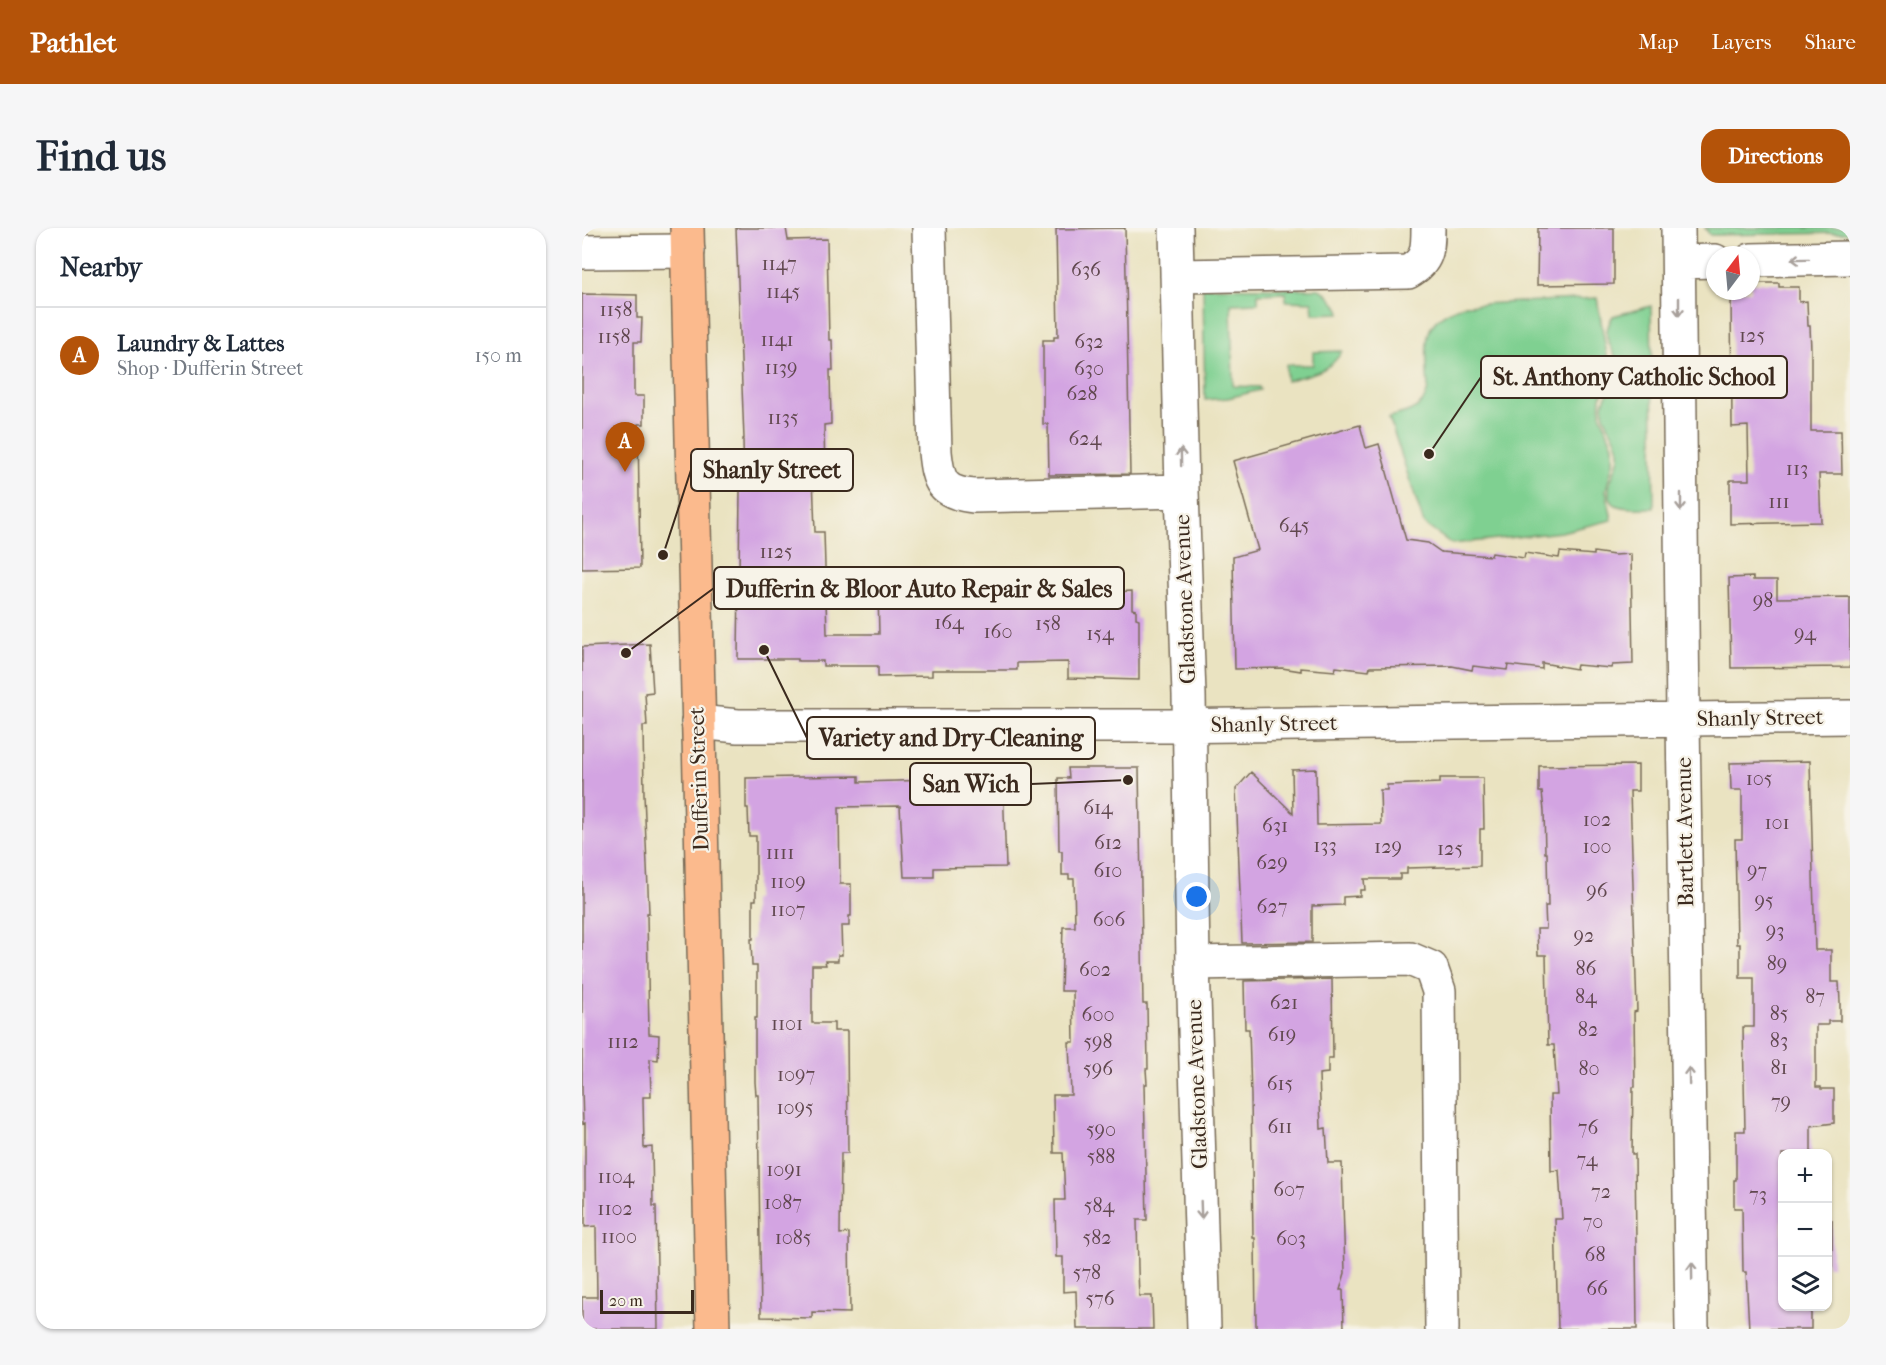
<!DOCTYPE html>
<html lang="en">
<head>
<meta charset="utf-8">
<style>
  :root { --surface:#fff; --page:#f6f6f7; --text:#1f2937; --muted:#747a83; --line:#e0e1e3; --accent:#b45309 }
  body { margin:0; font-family:"IM FELL French Canon",serif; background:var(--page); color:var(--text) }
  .controls { position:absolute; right:18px; bottom:18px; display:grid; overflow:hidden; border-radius:12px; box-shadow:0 2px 4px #0004 }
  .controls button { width:54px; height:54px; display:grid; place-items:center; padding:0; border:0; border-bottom:2px solid var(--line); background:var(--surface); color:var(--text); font:30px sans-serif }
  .compass { position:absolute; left:1124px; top:18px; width:54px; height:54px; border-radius:50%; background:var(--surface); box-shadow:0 2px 4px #0004; rotate:16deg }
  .scale { position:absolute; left:18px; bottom:15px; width:94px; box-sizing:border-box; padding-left:6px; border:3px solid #3b2a1e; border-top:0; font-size:16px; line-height:21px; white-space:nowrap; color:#3b2a1e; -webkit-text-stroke:4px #f7f3e8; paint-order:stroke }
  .you { position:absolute; left:615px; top:669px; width:21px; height:21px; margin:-15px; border:4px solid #fff; border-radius:50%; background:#1a73e8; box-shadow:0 0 0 9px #1a73e833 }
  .badge { display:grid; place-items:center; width:39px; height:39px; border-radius:50%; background:var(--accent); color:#fff; font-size:20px; font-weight:700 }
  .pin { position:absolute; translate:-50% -50px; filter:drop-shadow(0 2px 3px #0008) }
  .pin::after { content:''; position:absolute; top:32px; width:21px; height:18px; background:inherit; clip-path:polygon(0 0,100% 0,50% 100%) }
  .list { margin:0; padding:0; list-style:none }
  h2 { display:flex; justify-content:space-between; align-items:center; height:78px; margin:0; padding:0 24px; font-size:26px }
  h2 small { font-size:20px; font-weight:400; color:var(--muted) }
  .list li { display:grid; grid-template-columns:39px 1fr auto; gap:18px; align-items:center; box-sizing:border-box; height:96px; padding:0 24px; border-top:2px solid var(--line) }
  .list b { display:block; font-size:22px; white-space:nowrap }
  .list p { margin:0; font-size:20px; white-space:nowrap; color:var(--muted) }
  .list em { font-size:20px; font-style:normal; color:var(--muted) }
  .icon { flex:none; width:33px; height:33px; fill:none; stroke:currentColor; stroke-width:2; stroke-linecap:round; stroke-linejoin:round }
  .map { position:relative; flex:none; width:1268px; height:1101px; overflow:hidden; border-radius:18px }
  header { display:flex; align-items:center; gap:36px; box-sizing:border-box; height:84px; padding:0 30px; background:var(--accent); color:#fff }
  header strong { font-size:28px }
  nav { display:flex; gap:33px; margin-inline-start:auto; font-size:21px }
  .intro { display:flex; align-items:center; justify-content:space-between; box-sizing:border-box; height:144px; padding:0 36px }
  h1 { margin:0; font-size:42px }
  .button { padding:15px 27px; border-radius:18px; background:var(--accent); color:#fff; font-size:21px; font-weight:700 }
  main { display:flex; gap:36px; padding:0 36px }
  aside { flex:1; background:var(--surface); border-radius:18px; box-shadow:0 2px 4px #0004 }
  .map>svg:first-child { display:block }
  .green { fill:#7fd091; stroke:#5d7d58; stroke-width:1.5 }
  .building { fill:#d3a4e2 }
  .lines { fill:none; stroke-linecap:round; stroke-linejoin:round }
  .minor-casing { stroke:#786b57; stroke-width:36 }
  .major-casing { stroke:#786b57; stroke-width:36 }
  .minor { stroke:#fff; stroke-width:33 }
  .major { stroke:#fbba8d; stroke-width:33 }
  .oneway { stroke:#a79f9a }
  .labels { text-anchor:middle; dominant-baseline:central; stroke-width:4.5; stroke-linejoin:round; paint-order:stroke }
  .number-label { font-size:20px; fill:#61484f }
  .street-label { font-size:22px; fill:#3b2a1e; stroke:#f7f3e8 }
  .leader { fill:none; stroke:#3b2a1e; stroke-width:2 }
  .callout-dot { fill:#3b2a1e; stroke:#f7f3e8; stroke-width:2 }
  .callout { fill:#f7f3e8; stroke:#3b2a1e; stroke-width:2 }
  .callout-label { font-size:24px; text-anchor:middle; font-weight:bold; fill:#3b2a1e }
</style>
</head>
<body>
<header>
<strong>Pathlet</strong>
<nav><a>Map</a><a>Layers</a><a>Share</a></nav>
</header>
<div class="intro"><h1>Find us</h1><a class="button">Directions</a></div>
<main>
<aside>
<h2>Nearby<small></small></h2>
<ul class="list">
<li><span class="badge">A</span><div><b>Laundry &amp; Lattes</b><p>Shop · Dufferin Street</p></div><em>150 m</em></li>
</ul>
</aside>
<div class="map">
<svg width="1268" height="1101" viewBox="0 0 1268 1101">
  <rect width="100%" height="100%" fill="#f7f3e8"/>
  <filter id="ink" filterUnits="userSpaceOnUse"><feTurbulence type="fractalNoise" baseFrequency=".0167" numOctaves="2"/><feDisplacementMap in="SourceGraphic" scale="12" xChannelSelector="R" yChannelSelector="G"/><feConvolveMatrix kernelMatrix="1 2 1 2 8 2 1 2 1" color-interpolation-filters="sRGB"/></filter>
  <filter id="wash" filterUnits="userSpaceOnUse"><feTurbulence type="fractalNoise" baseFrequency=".008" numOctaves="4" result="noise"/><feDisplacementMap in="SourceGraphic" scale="24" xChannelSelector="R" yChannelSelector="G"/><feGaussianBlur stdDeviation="1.35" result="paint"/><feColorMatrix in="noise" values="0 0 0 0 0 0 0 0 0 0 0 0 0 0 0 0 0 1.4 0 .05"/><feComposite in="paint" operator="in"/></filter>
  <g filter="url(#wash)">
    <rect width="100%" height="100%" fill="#eae3c1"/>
    <!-- green -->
    <path class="green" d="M 1123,0 L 1268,0 L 1268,5 L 1128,7 Z
      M 621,59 L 737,61 L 743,64 L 758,81 L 759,85 L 731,86 L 730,74 L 704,73 L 704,65 L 676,66 L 676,75 L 649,76 L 651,158 L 677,159 L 678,162 L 646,170 L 623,172 Z
      M 1015,70 L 1028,145 L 1019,169 L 1018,185 L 1031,218 L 1031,236 L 1024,262 L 1030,292 L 979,304 L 870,316 L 842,296 L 807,189 C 818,186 834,183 841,173 C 847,165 846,156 845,146 C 844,106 841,92 882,77 Z
      M 1069,78 L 1072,280 C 1062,280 1037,282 1031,275 C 1018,257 1040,240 1037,222 C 1035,208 1023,197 1021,183 C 1019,167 1036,156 1036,140 C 1035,118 1015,114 1031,88 Z
      M 760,123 C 748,145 726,146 704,153 L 704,137 L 731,137 L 731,124 Z"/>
    <g id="blocks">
      <!-- building -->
      <path class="building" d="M 154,0 L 204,0 L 206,12 L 245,11 L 247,112 L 250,112 L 251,142 L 248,142 L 249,196 L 242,197 L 243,248 L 231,248 L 233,304 L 242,304 L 245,406 L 297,406 L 296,365 L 355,364 L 355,353 L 470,352 L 470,358 L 530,359 L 530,364 L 550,363 L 550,381 L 554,382 L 554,390 L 557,391 L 557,452 L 486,450 L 486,434 L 435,435 L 435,442 L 350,442 L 350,448 L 296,449 L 296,438 L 241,438 L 241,433 L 216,433 L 216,431 L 156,431 L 158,262 L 162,262 L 161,211 L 162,211 Z
        M 543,0 L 548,246 L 467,247 L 466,196 L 461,196 L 461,112 L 472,112 L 472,109 L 476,109 L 474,1 Z
        M 956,0 L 1032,0 L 1032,56 L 955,57 Z
        M 1169,55 L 1197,55 L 1197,59 L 1217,59 L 1217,74 L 1225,73 L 1226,98 L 1228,98 L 1229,122 L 1229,203 L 1259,203 L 1260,246 L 1237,246 L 1239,294 L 1148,296 L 1148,252 L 1167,252 L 1166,198 L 1150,199 L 1149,63 L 1169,63 Z
        M 0,66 L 55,67 L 55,90 L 60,90 L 59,114 L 52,114 L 52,168 L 62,168 L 62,196 L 56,196 L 58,340 L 0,341 Z
        M 778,197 L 784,220 L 797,216 L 824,312 L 846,315 L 859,324 L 909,328 L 910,325 L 942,330 L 943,325 L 977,330 L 978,324 L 1012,327 L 1012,324 L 1032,327 L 1049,326 L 1051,436 L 1030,437 L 1029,440 L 995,437 L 994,441 L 960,435 L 960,441 L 926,437 L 925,442 L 891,438 L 890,442 L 870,438 L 788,439 L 787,443 L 754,439 L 753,443 L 719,440 L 719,443 L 700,440 L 653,441 L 651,329 L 676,322 L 651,233 Z
        M 1171,349 L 1171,352 L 1195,352 L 1195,370 L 1268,369 L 1268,439 L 1149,440 L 1147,350 Z
        M 68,416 L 71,464 L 63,465 L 65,498 L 61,498 L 62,566 L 67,685 L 65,685 L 67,806 L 77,807 L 76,832 L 68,831 L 69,869 L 61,869 L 61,871 L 62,920 L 70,919 L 71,978 L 74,978 L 76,1101 L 0,1101 L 0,1069 L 15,1069 L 14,1001 L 14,998 L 3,999 L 3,895 L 1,896 L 0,862 L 0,419 Z
        M 1228,533 L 1233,722 L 1249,722 L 1249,754 L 1257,754 L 1258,774 L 1258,793 L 1246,793 L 1246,797 L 1234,797 L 1234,859 L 1239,859 L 1239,861 L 1252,861 L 1252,895 L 1229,898 L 1229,926 L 1200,926 L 1200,1078 L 1229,1078 L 1229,1101 L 1167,1101 L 1164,1044 L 1161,1044 L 1160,980 L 1152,980 L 1152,952 L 1154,952 L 1154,903 L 1163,903 L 1161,799 L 1172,799 L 1172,750 L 1158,750 L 1158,716 L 1155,716 L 1153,611 L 1160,611 L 1160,562 L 1149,562 L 1148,535 Z
        M 1056,537 L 1056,563 L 1048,563 L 1055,783 L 1052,784 L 1053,859 L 1051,859 L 1050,926 L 1053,926 L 1055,1101 L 976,1101 L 973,991 L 980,991 L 977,942 L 969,943 L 968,867 L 975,867 L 972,817 L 966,817 L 964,727 L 956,727 L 955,701 L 964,701 L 963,678 L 966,678 L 965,625 L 963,625 L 962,583 L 960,564 L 957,564 L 957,538 Z
        M 486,540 L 557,540 L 561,776 L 565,776 L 566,841 L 564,841 L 565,856 L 562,856 L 565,992 L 555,992 L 556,1041 L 557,1068 L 570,1068 L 571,1101 L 495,1101 L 494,1063 L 481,1064 L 481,1029 L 474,1029 L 473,972 L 483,972 L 481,925 L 472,925 L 471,867 L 489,867 L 487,814 L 492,814 L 491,763 L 479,763 L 481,699 L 493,699 L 492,651 L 487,651 L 487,647 L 480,647 L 480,623 L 477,623 L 476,550 L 487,550 Z
        M 734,541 L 735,597 L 799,596 L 798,562 L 805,562 L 805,557 L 858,555 L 858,550 L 901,550 L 902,601 L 898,601 L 898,638 L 825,640 L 825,646 L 818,646 L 818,651 L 782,651 L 783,662 L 778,662 L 778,668 L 761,669 L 761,677 L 730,678 L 730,714 L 660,715 L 654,561 L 669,544 L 711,585 L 710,542 Z
        M 277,548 L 277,554 L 352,552 L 353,559 L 421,556 L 424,639 L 352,640 L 352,649 L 322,649 L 318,578 L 257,579 L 258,656 L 269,656 L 269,688 L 267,688 L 267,698 L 259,698 L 260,727 L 256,727 L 256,733 L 243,733 L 244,737 L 230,737 L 230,795 L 252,795 L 252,803 L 265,803 L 266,925 L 259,925 L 258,1006 L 267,1005 L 268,1085 L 230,1084 L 230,1090 L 179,1089 L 176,867 L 174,867 L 173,854 L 173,790 L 175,790 L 175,738 L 170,738 L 169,711 L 171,711 L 171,672 L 174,672 L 174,608 L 167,608 L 166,580 L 164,580 L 164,550 Z
        M 750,751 L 751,830 L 746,830 L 746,845 L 737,846 L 739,901 L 744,900 L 746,935 L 760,935 L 763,1045 L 758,1062 L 761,1062 L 762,1101 L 674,1101 L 673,1010 L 671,1010 L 669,868 L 667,801 L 663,801 L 662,753 Z
        M 1250,992 L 1250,1038 L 1245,1038 L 1245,993 Z"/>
    </g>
  </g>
  <g filter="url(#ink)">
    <use href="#blocks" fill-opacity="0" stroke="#786b57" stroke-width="1.5"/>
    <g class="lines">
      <!-- minor casing -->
      <g class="minor-casing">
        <path id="minor" d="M 347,0 L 353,224 C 356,254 360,265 392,268 L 600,263
          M 594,0 L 600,263 L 607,467 L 611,735 L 622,1101
          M 1096,0 L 1101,491 L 1110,1101
          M 0,24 L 106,23
          M 1169,32 L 1268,30
          M 1097,34 L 1133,33
          M 595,48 L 826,44 C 846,33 846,21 846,0
          M 116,494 L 156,498 L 575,498 L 1268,489
          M 611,735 L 828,731 L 849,740 L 857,763 L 860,1101"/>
      </g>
      <!-- major casing -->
      <g class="major-casing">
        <path id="major" d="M 105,0 L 131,1101"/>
      </g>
      <!-- minor -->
      <use href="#minor" class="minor"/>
      <!-- major -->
      <use href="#major" class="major"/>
    </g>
    <!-- one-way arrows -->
    <defs><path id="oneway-shaft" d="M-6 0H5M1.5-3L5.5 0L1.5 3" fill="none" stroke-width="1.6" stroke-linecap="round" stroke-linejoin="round" transform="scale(1.5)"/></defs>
    <g class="oneway">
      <use href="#oneway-shaft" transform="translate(1218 31) rotate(179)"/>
      <use href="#oneway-shaft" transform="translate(1097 79) rotate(90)"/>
      <use href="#oneway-shaft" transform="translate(599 229) rotate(-91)"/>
      <use href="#oneway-shaft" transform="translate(1099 274) rotate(90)"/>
      <use href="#oneway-shaft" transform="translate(1107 848) rotate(-91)"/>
      <use href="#oneway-shaft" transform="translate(619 982) rotate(88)"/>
      <use href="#oneway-shaft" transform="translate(1110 1043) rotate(-91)"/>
    </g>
  </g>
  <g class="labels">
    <!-- number labels -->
    <g class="number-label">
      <text x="197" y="35">1147</text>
      <text x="504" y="41">636</text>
      <text x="201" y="63">1145</text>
      <text x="34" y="81">1158</text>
      <text x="1170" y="107">125</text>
      <text x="32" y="108">1158</text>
      <text x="195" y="111">1141</text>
      <text x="507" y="113">632</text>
      <text x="199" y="139">1139</text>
      <text x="507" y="140">630</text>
      <text x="500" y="165">628</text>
      <text x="201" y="189">1135</text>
      <text x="503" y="210">624</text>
      <text x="1215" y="240">113</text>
      <text x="1197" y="273">111</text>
      <text x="712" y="297">645</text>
      <text x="194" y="323">1125</text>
      <text x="1181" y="372">98</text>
      <text x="367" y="394">164</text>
      <text x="466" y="395">158</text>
      <text x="416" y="403">160</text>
      <text x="518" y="405">154</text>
      <text x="1223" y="405">94</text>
      <text x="1177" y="550">105</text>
      <text x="516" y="579">614</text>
      <text x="1015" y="591">102</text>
      <text x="1195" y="594">101</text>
      <text x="693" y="597">631</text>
      <text x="526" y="614">612</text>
      <text x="743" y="617">133</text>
      <text x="806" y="618">129</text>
      <text x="1015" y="618">100</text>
      <text x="868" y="620">125</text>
      <text x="198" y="624">1111</text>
      <text x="690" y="634">629</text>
      <text x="526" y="642">610</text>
      <text x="1175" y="642">97</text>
      <text x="206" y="653">1109</text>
      <text x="1015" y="662">96</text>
      <text x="1182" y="672">95</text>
      <text x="690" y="678">627</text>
      <text x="206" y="681">1107</text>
      <text x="527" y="691">606</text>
      <text x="1193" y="702">93</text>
      <text x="1002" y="707">92</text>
      <text x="1195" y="735">89</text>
      <text x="1004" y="740">86</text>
      <text x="513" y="741">602</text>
      <text x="1004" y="768">84</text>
      <text x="1233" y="768">87</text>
      <text x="702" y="774">621</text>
      <text x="1197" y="785">85</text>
      <text x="516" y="786">600</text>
      <text x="205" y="795">1101</text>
      <text x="1006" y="801">82</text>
      <text x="700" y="806">619</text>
      <text x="1197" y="812">83</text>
      <text x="41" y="813">1112</text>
      <text x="516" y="813">598</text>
      <text x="1197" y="839">81</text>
      <text x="516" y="840">596</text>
      <text x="1007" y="840">80</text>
      <text x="214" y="846">1097</text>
      <text x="698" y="855">615</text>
      <text x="1199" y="873">79</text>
      <text x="213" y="879">1095</text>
      <text x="698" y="898">611</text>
      <text x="1006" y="899">76</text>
      <text x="519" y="901">590</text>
      <text x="519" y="928">588</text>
      <text x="1005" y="931">74</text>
      <text x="202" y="941">1091</text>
      <text x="34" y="948">1104</text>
      <text x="707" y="961">607</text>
      <text x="1019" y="963">72</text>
      <text x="1176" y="966">73</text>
      <text x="201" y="974">1087</text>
      <text x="517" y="977">584</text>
      <text x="33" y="980">1102</text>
      <text x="1011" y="993">70</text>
      <text x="37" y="1008">1100</text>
      <text x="211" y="1009">1085</text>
      <text x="515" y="1009">582</text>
      <text x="709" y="1010">603</text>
      <text x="1013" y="1026">68</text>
      <text x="505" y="1044">578</text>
      <text x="1015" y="1060">66</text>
      <text x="518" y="1070">576</text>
    </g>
    <!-- street labels -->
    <g class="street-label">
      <text transform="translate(603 371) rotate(-92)">Gladstone Avenue</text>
      <text transform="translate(1178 490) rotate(-1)">Shanly Street</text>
      <text transform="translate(692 496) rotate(-1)">Shanly Street</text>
      <text transform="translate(117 551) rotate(-92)">Dufferin Street</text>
      <text transform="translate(1103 604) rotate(-91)">Bartlett Avenue</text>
      <text transform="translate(615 856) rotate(-92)">Gladstone Avenue</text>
    </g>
  </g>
  <!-- callouts -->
  <path class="leader" d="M847 226L899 149M81 327L109 242M44 425L132 360M182 422L225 510M546 552L449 556"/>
  <g class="callout-dot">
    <circle cx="847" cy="226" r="6"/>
    <circle cx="81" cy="327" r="6"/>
    <circle cx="44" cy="425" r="6"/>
    <circle cx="182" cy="422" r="6"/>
    <circle cx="546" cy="552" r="6"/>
  </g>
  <g class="callout">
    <rect x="899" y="128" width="306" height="42" rx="6"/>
    <rect x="109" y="221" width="162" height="42" rx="6"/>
    <rect x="132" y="339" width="410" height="42" rx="6"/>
    <rect x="225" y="489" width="288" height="42" rx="6"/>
    <rect x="328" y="535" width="121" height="42" rx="6"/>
  </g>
  <g class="callout-label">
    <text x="1052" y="157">St. Anthony Catholic School</text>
    <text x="190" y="250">Shanly Street</text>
    <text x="337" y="369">Dufferin &amp; Bloor Auto Repair &amp; Sales</text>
    <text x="369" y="518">Variety and Dry-Cleaning</text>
    <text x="389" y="564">San Wich</text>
  </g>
</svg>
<div class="controls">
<button>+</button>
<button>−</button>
<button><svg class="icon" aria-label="layers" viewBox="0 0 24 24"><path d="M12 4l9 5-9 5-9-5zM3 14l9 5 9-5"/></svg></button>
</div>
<svg class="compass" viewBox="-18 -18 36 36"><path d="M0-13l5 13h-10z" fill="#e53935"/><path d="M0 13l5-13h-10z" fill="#747a83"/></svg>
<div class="scale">20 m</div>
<div class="you"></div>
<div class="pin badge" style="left:43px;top:244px">A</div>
</div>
</main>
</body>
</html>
